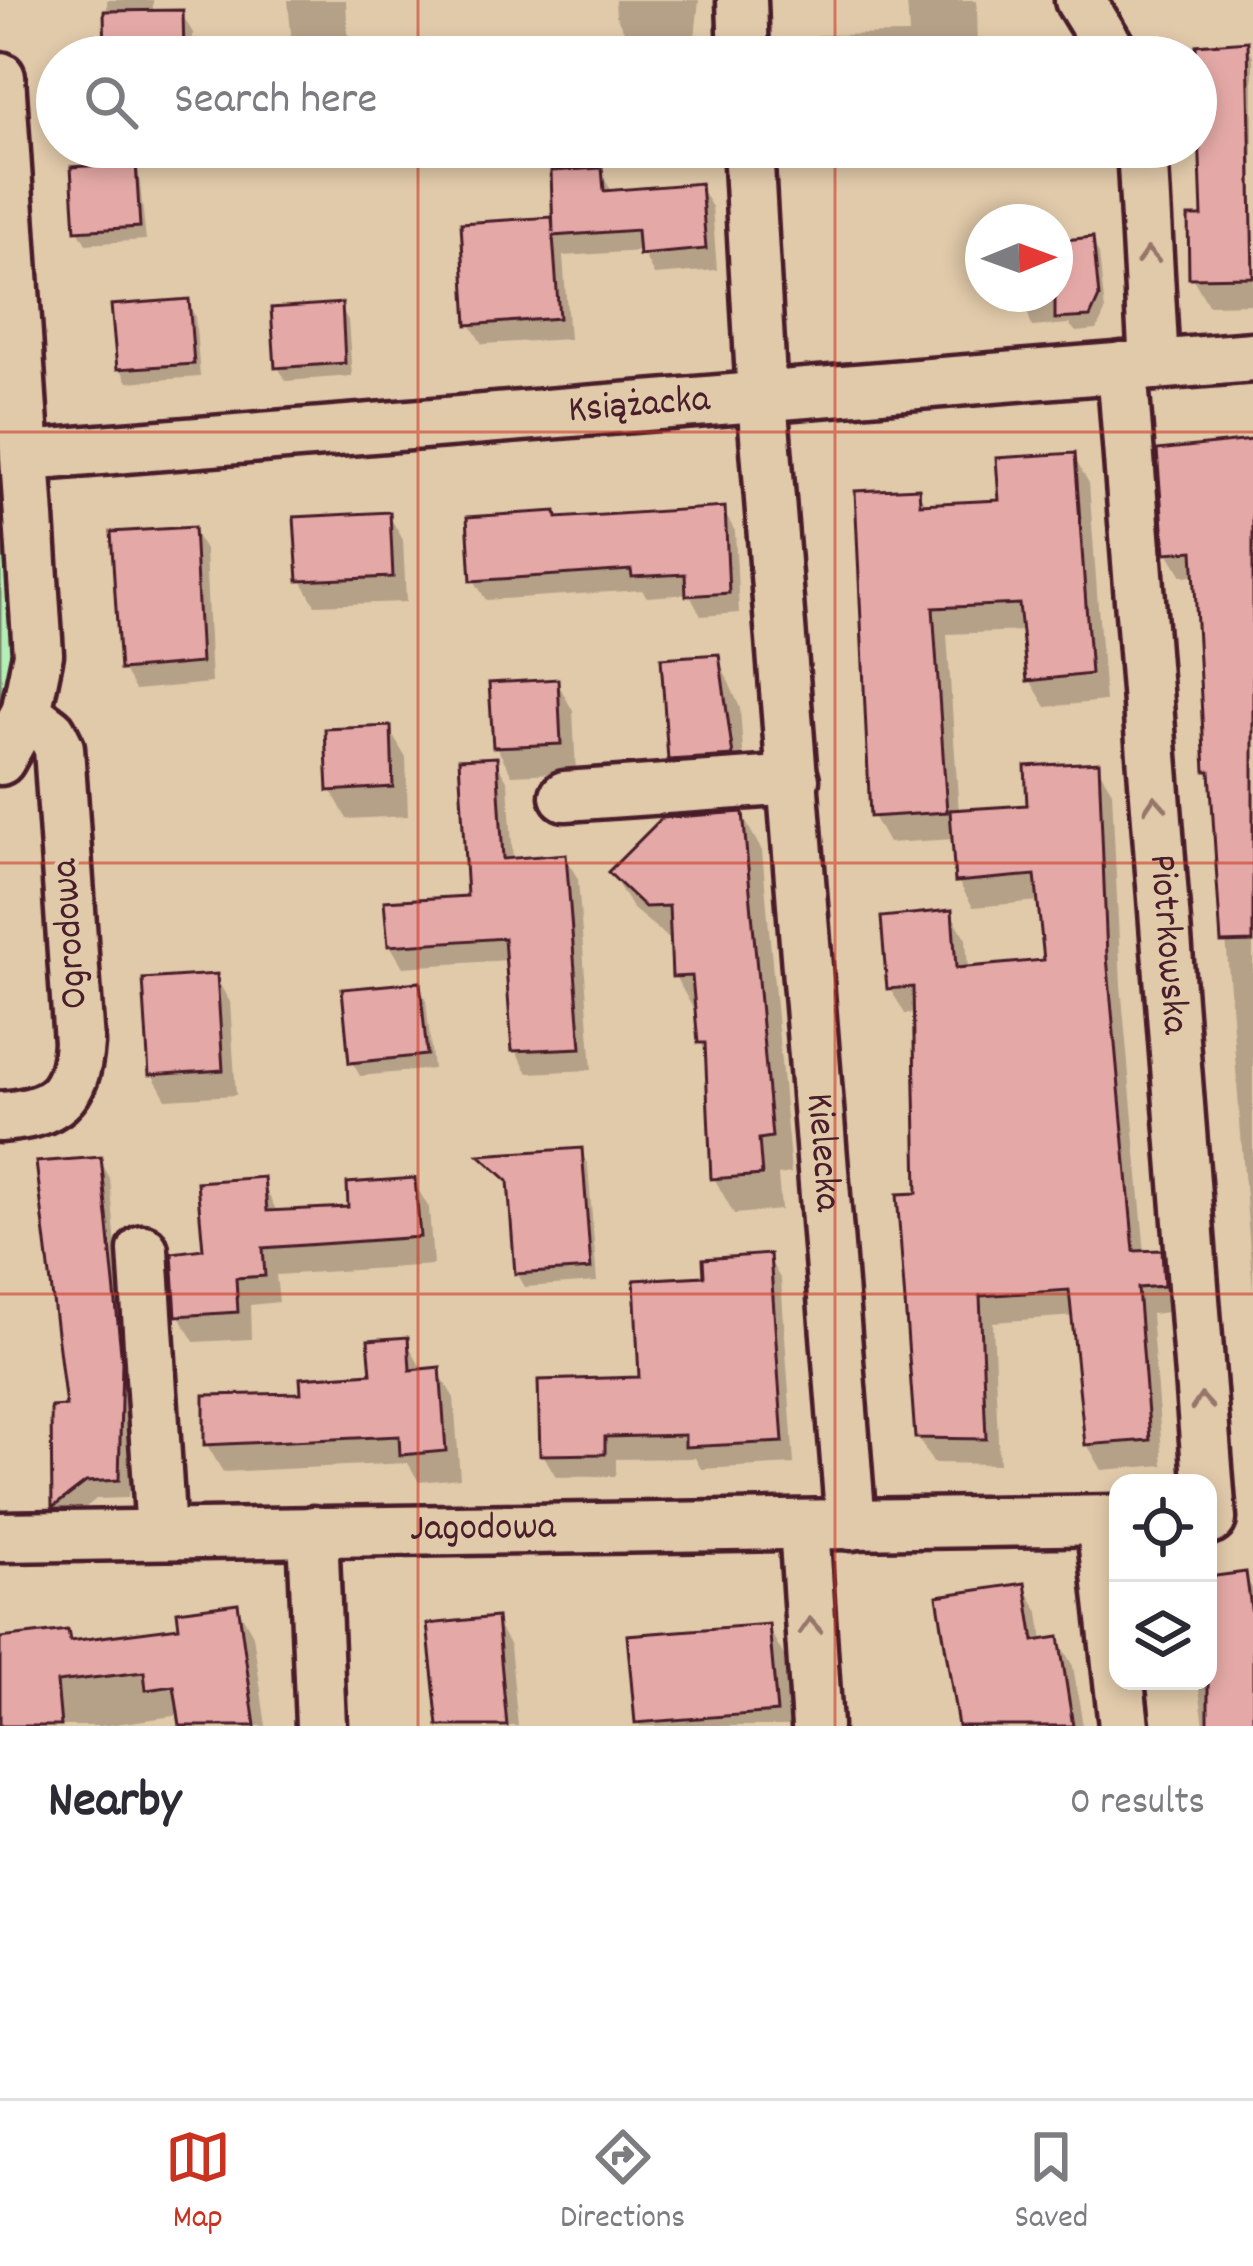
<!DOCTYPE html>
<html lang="en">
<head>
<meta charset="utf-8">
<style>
  :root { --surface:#fff; --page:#f7f7f7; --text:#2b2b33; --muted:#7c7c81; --line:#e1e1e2; --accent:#c8321e }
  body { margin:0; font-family:Dekko,sans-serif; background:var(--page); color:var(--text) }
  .controls { position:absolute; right:36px; bottom:36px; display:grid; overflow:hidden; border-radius:24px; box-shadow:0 6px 18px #0003 }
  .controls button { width:108px; height:108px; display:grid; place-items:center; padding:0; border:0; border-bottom:3px solid var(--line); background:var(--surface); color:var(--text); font:60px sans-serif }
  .compass { position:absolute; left:965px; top:204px; width:108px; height:108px; border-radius:50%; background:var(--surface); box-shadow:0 6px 18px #0003; rotate:89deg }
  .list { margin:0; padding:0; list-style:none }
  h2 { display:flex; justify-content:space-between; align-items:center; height:156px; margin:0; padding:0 48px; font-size:51px }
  h2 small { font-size:39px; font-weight:400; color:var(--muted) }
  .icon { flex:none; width:66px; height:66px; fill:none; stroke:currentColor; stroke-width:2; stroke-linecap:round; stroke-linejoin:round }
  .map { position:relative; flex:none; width:1253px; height:1726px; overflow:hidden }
  .search { position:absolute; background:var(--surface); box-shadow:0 6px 18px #0003; left:36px; right:36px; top:36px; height:132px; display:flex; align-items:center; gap:30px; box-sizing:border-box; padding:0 42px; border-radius:66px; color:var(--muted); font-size:45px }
  .sheet { height:372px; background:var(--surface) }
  nav { display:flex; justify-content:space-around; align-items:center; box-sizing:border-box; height:168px; border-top:3px solid var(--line); background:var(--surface); font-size:33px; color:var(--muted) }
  nav a { display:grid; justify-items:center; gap:6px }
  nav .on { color:var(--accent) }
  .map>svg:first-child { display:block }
  .green { fill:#b2efb5; stroke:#7e8770; stroke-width:3 }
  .shadow { fill:#0003 }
  .building { fill:#e4a9a6; stroke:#4a1f2b; stroke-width:3 }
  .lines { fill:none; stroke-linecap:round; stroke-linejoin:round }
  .minor-casing { stroke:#4a1f2b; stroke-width:57 }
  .minor { stroke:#e1caaa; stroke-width:48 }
  .oneway { stroke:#96746a }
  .grid { fill:none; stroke:#c8321e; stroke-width:3; stroke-opacity:0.55 }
  .labels { text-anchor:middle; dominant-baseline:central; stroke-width:9; stroke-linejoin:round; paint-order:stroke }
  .street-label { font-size:39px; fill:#4a1f2b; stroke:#e1caaa }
</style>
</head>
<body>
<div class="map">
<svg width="1253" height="1726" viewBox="0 0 1253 1726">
  <rect width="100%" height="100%" fill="#e1caaa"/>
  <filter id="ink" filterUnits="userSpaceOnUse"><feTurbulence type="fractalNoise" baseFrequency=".00833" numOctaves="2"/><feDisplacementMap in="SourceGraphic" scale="24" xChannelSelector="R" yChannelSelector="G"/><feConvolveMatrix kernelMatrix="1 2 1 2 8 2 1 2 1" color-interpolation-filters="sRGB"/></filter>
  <g filter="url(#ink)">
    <!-- green -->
    <path class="green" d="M 0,399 L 12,659 L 0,715 Z"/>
    <!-- shadow -->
    <path class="shadow" d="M 107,0 L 153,0 L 153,14 L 181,13 L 193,33 L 193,57 L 108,57 Z
      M 288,0 L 346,0 L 349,57 L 256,57 L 256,45 L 292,44 Z
      M 615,0 L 699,0 L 695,38 L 629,40 L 616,16 Z
      M 907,0 L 977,0 L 978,57 L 818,57 L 818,35 L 909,34 Z
      M 1246,44 L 1253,56 L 1253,304 L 1208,305 L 1192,277 L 1205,219 L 1202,150 L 1196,139 L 1196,57 L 1182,57 L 1182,49 Z
      M 265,147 L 353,147 L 353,156 L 273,159 Z
      M 839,147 L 878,147 L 878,149 L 841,151 Z
      M 130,151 L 138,165 L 146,240 L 86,244 L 78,230 L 92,153 Z
      M 600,172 L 613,193 L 699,186 L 712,207 L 717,270 L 654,275 L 642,251 L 563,256 L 569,339 L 482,344 L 470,324 L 550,220 L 556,230 Z
      M 1091,240 L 1099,254 L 1105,312 L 1097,330 L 1076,332 L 1069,324 L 1032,327 L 1022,294 L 1055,294 L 1055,244 Z
      M 187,302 L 195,316 L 200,377 L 128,382 L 120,368 Z
      M 340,307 L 348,320 L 352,376 L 286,381 L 278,367 Z
      M 1253,444 L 1253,1292 L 1214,781 L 1208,771 L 1198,575 L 1182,576 L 1168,552 Z
      M 1073,456 L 1089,483 L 1105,701 L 1046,707 L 1030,680 L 1025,631 L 947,634 L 959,813 L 1031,808 L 1097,766 L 1112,791 L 1121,985 L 1145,1254 L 1160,1253 L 1175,1279 L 1177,1311 L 1151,1314 L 1163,1465 L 1102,1470 L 1087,1444 L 1075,1316 L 993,1322 L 999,1464 L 933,1463 L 918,1437 L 917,1013 L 905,1014 L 890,988 L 951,913 L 966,939 L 968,970 L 1047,963 L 1041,901 L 973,907 L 958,881 L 955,839 L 888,843 L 873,816 L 917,491 L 927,507 L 1002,503 Z
      M 723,510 L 735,531 L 739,613 L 701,616 L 689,594 L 647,597 L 642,590 L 486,600 L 474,580 L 555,514 L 559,521 Z
      M 389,515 L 403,540 L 406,602 L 315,605 L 301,580 Z
      M 193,530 L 205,550 L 211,683 L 135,690 L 123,669 Z
      M 718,657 L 740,708 L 745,780 L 686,784 L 671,759 Z
      M 557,682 L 573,711 L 576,772 L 512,775 L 496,746 Z
      M 389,729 L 406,758 L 408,816 L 347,819 L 331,790 Z
      M 495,760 L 508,782 L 513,861 L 565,857 L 578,879 L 592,1070 L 528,1073 L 515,1050 L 509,960 L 403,967 L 390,945 L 470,898 Z
      M 742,815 L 762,851 L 791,1173 L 778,1175 L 781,1210 L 734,1214 L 714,1178 L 709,1056 L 695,1012 L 675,976 L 673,942 L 632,908 L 611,873 Z
      M 216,978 L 230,1002 L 236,1095 L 166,1099 L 152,1074 Z
      M 418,985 L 426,999 L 433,1069 L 360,1076 L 352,1062 Z
      M 580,1151 L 588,1165 L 597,1282 L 525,1287 L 517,1273 L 512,1188 L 484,1158 Z
      M 100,1160 L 110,1178 L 118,1269 L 124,1279 L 131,1472 L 128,1498 L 96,1499 L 65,1524 L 55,1507 L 54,1410 L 69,1409 Z
      M 262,1181 L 278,1214 L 351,1210 L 413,1181 L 429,1208 L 433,1265 L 276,1275 L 279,1302 L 250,1305 L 251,1339 L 194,1342 L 179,1316 L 206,1252 Z
      M 768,1257 L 781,1280 L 794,1464 L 701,1469 L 695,1458 L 616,1459 L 616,1476 L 556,1477 L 543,1454 L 642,1380 L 707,1279 Z
      M 406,1340 L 423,1372 L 438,1371 L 454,1398 L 460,1478 L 419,1482 L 408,1463 L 223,1472 L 207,1445 L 304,1396 L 374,1376 Z
      M 1244,1575 L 1253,1590 L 1253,1726 L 1204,1726 L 1198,1681 L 1208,1681 L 1208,1580 Z
      M 1024,1586 L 1039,1612 L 1043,1642 L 1058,1640 L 1073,1666 L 1083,1726 L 961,1726 Z
      M 237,1606 L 253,1635 L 266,1726 L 183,1726 L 181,1715 L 101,1726 L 2,1726 L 0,1641 L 67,1633 L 73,1644 L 182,1629 Z
      M 495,1620 L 510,1646 L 518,1726 L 440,1726 Z
      M 768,1627 L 784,1656 L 790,1726 L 640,1726 L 638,1722 Z"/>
    <!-- building -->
    <path class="building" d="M 183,10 L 184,57 L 105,57 L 104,11 Z
      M 1248,41 L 1253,277 L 1189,278 L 1188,216 L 1202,216 L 1196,45 Z
      M 136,163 L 140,227 L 75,231 L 71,167 Z
      M 602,168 L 604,191 L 701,183 L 706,249 L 639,255 L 637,230 L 553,236 L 559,318 L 467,325 L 461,223 L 552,217 L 553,233 L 551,171 Z
      M 1093,237 L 1099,297 L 1090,317 L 1055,319 L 1055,241 Z
      M 189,299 L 194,364 L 117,369 L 111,305 Z
      M 342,303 L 345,363 L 275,368 L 271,308 Z
      M 1253,440 L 1253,942 L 1221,943 L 1210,771 L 1205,771 L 1193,551 L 1165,553 L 1157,450 Z
      M 1075,453 L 1091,674 L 1027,681 L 1019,604 L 933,608 L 947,812 L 870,817 L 855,491 L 919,488 L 920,504 L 999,500 L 996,458 Z
      M 725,507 L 729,593 L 686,596 L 685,574 L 632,577 L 631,570 L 471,581 L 467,517 L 556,511 L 557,518 Z
      M 390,512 L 393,577 L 298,581 L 294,517 Z
      M 194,527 L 201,663 L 120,670 L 111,532 Z
      M 719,654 L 733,756 L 668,760 L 661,658 Z
      M 558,679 L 561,744 L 493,747 L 489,683 Z
      M 391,726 L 393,787 L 328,791 L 325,729 Z
      M 497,757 L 503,859 L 566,854 L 581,1048 L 512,1051 L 504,938 L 388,946 L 384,901 L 467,896 L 459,759 Z
      M 1099,762 L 1107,957 L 1134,1251 L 1162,1250 L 1164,1286 L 1138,1288 L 1150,1440 L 1085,1445 L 1069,1290 L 980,1296 L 986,1439 L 915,1438 L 897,1194 L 917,1193 L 913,987 L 887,989 L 881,917 L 952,910 L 956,968 L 1044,960 L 1035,875 L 955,882 L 950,810 L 1027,805 L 1025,766 Z
      M 743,812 L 772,1137 L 759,1139 L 762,1175 L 711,1179 L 705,1043 L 698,1043 L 692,976 L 672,977 L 669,906 L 645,907 L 608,872 L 662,818 Z
      M 217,974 L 223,1070 L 149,1075 L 143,979 Z
      M 420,982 L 427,1055 L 349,1063 L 342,989 Z
      M 582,1148 L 591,1269 L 515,1274 L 508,1181 L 479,1155 Z
      M 101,1157 L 122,1362 L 119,1480 L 86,1482 L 52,1508 L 51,1407 L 66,1406 L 36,1162 Z
      M 264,1177 L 267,1211 L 348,1207 L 347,1183 L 415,1178 L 420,1237 L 263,1248 L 265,1276 L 236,1278 L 238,1312 L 176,1316 L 172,1253 L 203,1249 L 197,1182 Z
      M 770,1254 L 783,1442 L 685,1447 L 685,1435 L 605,1437 L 605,1454 L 540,1455 L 538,1380 L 639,1377 L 634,1280 L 704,1276 L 703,1259 Z
      M 408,1337 L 410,1370 L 440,1367 L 446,1451 L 400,1455 L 399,1436 L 204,1445 L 204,1395 L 301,1393 L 300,1378 L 371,1373 L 368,1340 Z
      M 1246,1572 L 1253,1623 L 1253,1726 L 1208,1726 L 1208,1577 Z
      M 1025,1583 L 1034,1641 L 1059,1637 L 1073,1726 L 958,1726 L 937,1596 Z
      M 238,1603 L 255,1726 L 180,1726 L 174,1686 L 146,1690 L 144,1672 L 57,1682 L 61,1726 L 0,1726 L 0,1638 L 68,1630 L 70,1641 L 179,1627 L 177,1611 Z
      M 497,1617 L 507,1726 L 438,1726 L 427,1624 Z
      M 769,1624 L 777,1712 L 635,1723 L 627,1635 Z"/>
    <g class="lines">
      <!-- minor casing -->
      <g class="minor-casing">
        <g id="minor">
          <path d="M 742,0 L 744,57"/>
          <path d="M 1080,0 L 1115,57"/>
          <path d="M 0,77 L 38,654 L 26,713 L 0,760"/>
          <path id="s1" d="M 748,147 L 762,398 L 851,1525"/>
          <path d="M 1142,147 L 1154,365"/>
          <path id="s2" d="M 1122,367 L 1211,1519"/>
          <path id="s3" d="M 26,456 L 1253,357"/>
          <path d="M 565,796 L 794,780"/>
          <path d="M 0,1117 C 54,1113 75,1098 79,1043 L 59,748 L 51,732 L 26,713"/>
          <path d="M 143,1250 L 161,1534"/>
          <path d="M 1101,1521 L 1124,1726"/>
          <path d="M 804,1526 L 817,1726"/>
          <path d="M 313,1531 L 321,1726"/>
          <path id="s4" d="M 0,1537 L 1118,1520"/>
        </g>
      </g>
      <!-- minor -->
      <use href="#minor" class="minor"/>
    </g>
    <!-- one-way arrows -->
    <defs><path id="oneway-chevron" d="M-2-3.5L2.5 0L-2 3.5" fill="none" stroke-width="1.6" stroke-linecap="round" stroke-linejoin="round" transform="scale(3)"/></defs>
    <g class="oneway">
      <use href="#oneway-chevron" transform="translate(1148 256) rotate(-93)"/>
      <use href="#oneway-chevron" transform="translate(1155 804) rotate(-94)"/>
      <use href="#oneway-chevron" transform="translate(1202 1402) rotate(-94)"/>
      <use href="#oneway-chevron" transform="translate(810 1626) rotate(-93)"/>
    </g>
  </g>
  <!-- grid -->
  <path class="grid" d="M 418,0 L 418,57M 835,0 L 835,57M 418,147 L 418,1726M 835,147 L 835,1726M 0,432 L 1253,432M 0,863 L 1253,863M 0,1294 L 1253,1294"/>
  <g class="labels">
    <!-- street labels -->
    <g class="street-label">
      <text stroke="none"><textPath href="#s3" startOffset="615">Książacka</textPath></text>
      <text transform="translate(72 934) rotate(-94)">Ogrodowa</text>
      <text stroke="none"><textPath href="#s2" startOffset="579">Piotrkowska</textPath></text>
      <text stroke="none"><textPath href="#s1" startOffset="1008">Kielecka</textPath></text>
      <text stroke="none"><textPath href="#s4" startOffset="483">Jagodowa</textPath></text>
    </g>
  </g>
</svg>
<div class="controls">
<button><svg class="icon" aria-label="locate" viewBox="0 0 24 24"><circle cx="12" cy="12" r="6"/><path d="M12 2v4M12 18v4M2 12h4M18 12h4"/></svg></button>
<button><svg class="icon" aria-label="layers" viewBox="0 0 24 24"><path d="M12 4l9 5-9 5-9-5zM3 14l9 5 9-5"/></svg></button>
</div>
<svg class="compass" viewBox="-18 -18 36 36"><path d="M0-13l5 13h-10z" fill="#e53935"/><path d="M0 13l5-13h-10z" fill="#7c7c81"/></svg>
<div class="search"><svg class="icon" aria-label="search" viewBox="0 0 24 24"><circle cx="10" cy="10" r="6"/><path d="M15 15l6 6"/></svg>Search here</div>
</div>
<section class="sheet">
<h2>Nearby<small>0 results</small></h2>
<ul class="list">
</ul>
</section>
<nav>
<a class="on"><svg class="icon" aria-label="map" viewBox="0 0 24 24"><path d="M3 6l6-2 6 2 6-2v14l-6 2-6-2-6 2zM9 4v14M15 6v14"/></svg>Map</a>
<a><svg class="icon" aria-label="directions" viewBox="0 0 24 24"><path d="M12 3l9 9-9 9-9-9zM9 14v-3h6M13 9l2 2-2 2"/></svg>Directions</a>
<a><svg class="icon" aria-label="saved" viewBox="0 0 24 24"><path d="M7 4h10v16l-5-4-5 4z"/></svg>Saved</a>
</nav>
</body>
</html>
